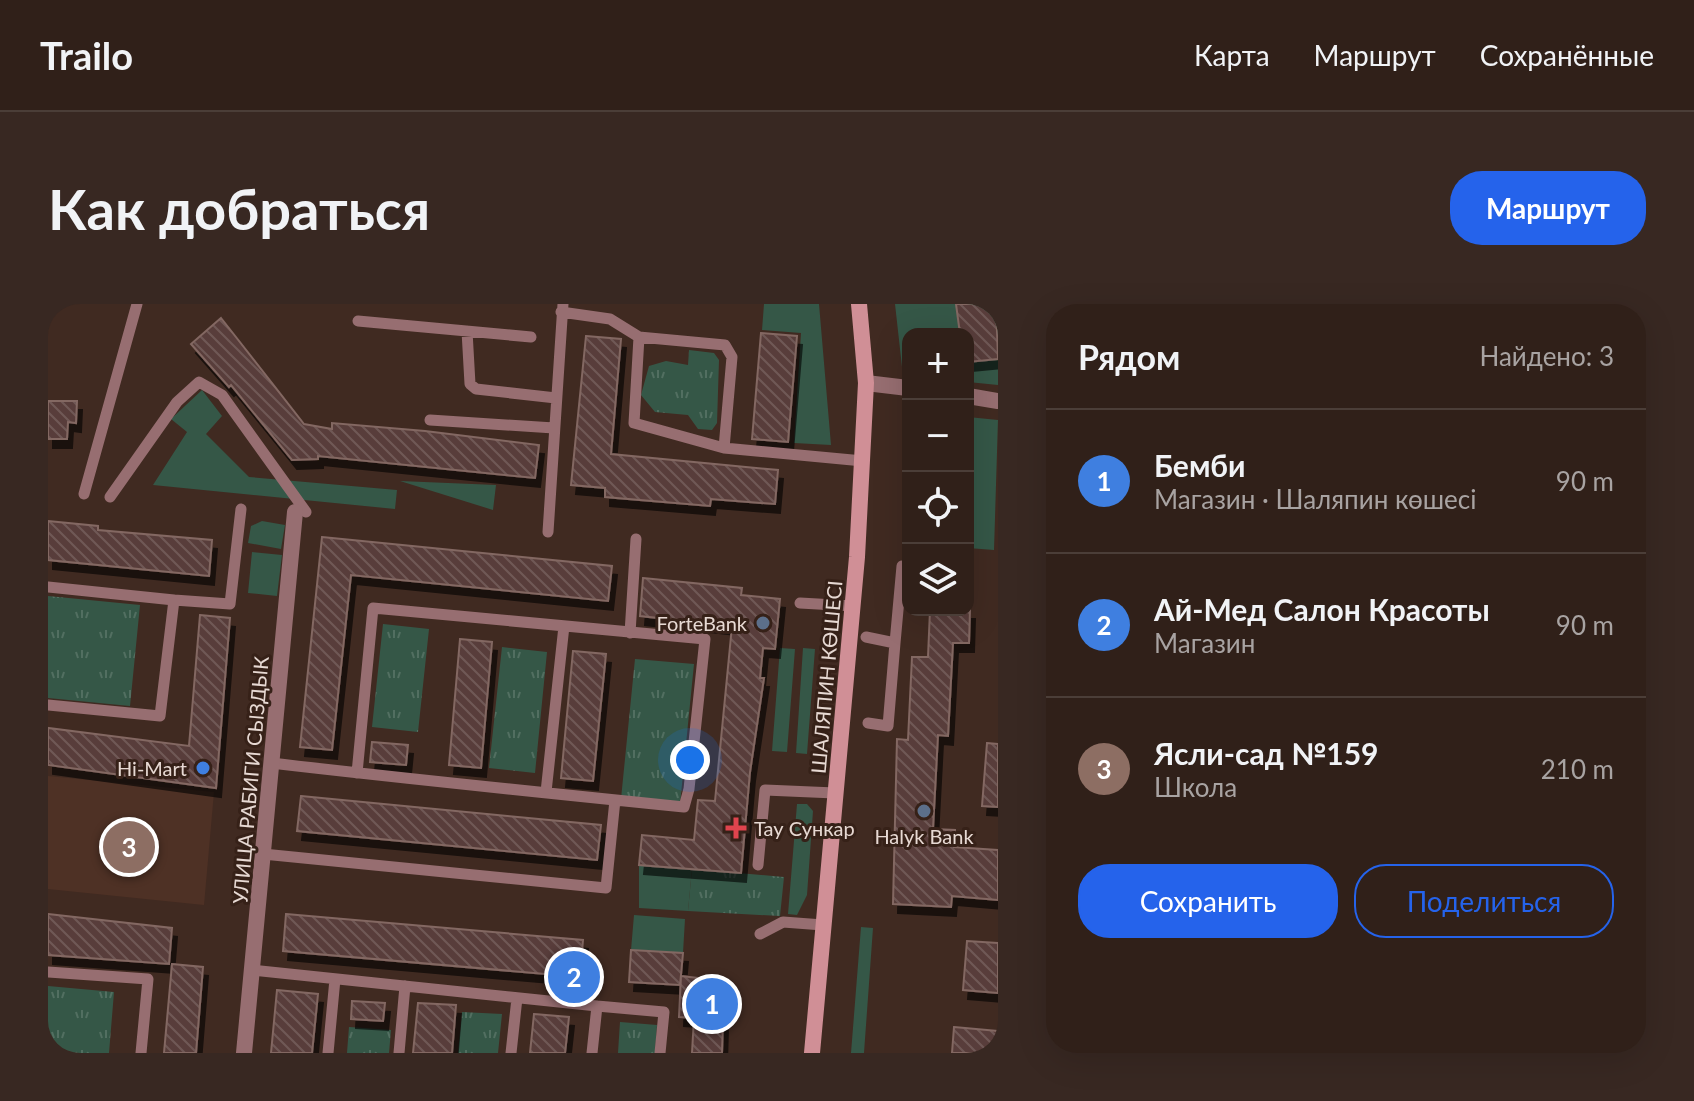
<!DOCTYPE html>
<html lang="ru">
<head>
<meta charset="utf-8">
<style>
  :root { --surface:#302019; --page:#382822; --text:#f1f3f6; --muted:#a8a3a2; --line:#4b3e38; --accent:#2563eb }
  body { margin:0; font-family:Lato,sans-serif; background:var(--page); color:var(--text) }
  .controls { position:absolute; right:24px; top:24px; display:grid; overflow:hidden; border-radius:16px; box-shadow:0 8px 32px #0002 }
  .controls button { width:72px; height:72px; display:grid; place-items:center; padding:0; border:0; border-bottom:2px solid var(--line); background:var(--surface); color:var(--text); font:40px sans-serif }
  .you { position:absolute; left:642px; top:456px; width:28px; height:28px; margin:-20px; border:6px solid #fff; border-radius:50%; background:#1a73e8; box-shadow:0 0 0 12px #1a73e833 }
  .badge { display:grid; place-items:center; width:52px; height:52px; border-radius:50%; background:var(--accent); color:#fff; font-size:26px; font-weight:700 }
  .pin { position:absolute; translate:-50% -50%; border:4px solid #fff; box-shadow:0 2px 8px #0006 }
  .list { margin:0; padding:0; list-style:none }
  h2 { display:flex; justify-content:space-between; align-items:center; height:104px; margin:0; padding:0 32px; font-size:34px }
  h2 small { font-size:26px; font-weight:400; color:var(--muted) }
  .list li { display:grid; grid-template-columns:52px 1fr auto; gap:24px; align-items:center; box-sizing:border-box; height:144px; padding:0 32px; border-top:2px solid var(--line) }
  .list b { display:block; font-size:30px; white-space:nowrap }
  .list p { margin:0; font-size:26px; white-space:nowrap; color:var(--muted) }
  .list em { font-size:26px; font-style:normal; color:var(--muted) }
  .actions { display:flex; gap:16px; padding:24px 32px }
  .actions a { flex:1; padding:18px 0; border:2px solid var(--accent); border-radius:32px; text-align:center; font-size:28px; color:var(--accent) }
  .actions .main { background:var(--accent); color:#fff }
  .icon { flex:none; width:44px; height:44px; fill:none; stroke:currentColor; stroke-width:2; stroke-linecap:round; stroke-linejoin:round }
  .map { position:relative; flex:none; width:950px; height:749px; overflow:hidden; border-radius:32px }
  header { display:flex; align-items:center; gap:48px; box-sizing:border-box; height:112px; padding:0 40px; background:var(--surface); border-bottom:2px solid var(--line) }
  header strong { font-size:38px }
  nav { display:flex; gap:44px; margin-inline-start:auto; font-size:28px }
  .intro { display:flex; align-items:center; justify-content:space-between; box-sizing:border-box; height:192px; padding:0 48px }
  h1 { margin:0; font-size:56px }
  .button { padding:20px 36px; border-radius:32px; background:var(--accent); color:#fff; font-size:28px; font-weight:700 }
  main { display:flex; gap:48px; padding:0 48px }
  aside { flex:1; background:var(--surface); border-radius:32px; box-shadow:0 8px 32px #0002 }
  .map>svg:first-child { display:block }
  .built { fill:#4e3125 }
  .grass { fill:#355747 }
  .park { fill:url(#park-tufts) }
  .building { fill:url(#building-back-hatch); stroke:#836762; stroke-width:2; filter:url(#shadow) }
  .lines { fill:none; stroke-linecap:round; stroke-linejoin:round }
  .lane { stroke:#976e71; stroke-width:11 }
  .street { stroke:#976e71; stroke-width:16 }
  .secondary { stroke:#d08f96; stroke-width:16 }
  .service-dot { fill:#5c6f8a; stroke:#362118; stroke-width:3 }
  .shop-dot { fill:#3f7fe0; stroke:#362118; stroke-width:3 }
  .health-dot { fill:#e0444e; stroke:#362118; stroke-width:3 }
  .labels { text-anchor:middle; dominant-baseline:central; stroke-width:6; stroke-linejoin:round; paint-order:stroke }
  .poi-label { font-size:20px; fill:#e7d9d3; stroke:#362118; text-anchor:end }
  .street-label { font-size:20px; fill:#e7d9d3; stroke:#362118 }
</style>
</head>
<body>
<header>
<strong>Trailo</strong>
<nav><a>Карта</a><a>Маршрут</a><a>Сохранённые</a></nav>
</header>
<div class="intro"><h1>Как добраться</h1><a class="button">Маршрут</a></div>
<main>
<div class="map">
<svg width="950" height="749" viewBox="0 0 950 749">
  <defs>
    <pattern id="park-tufts" width="24" height="20" patternUnits="userSpaceOnUse" patternTransform="scale(2)"><rect width="24" height="20" fill="#355747"/><path d="M3 7l-1-3M5 7V3M7 7l1-3M15 17l-1-3M17 17v-4M19 17l1-3" fill="none" stroke="#526f61"/></pattern>
    <pattern id="building-back-hatch" width="6" height="6" patternUnits="userSpaceOnUse" patternTransform="scale(2)"><rect width="6" height="6" fill="#583e3a"/><path d="M-1 5l2 2M0 0l6 6M5-1l2 2" fill="none" stroke="#705956"/></pattern>
    <filter id="shadow"><feDropShadow dx="5" dy="9" stdDeviation="0" flood-color="#0009"/></filter>
  </defs>
  <rect width="100%" height="100%" fill="#402a21"/>
  <!-- built -->
  <path class="built" d="M 0,472 L 166,488 L 156,601 L 0,585 Z"/>
  <!-- grass -->
  <path class="grass" d="M 716,0 L 771,0 L 783,141 L 746,139 L 753,29 L 714,26 Z
    M 847,0 L 950,0 L 950,81 L 920,78 L 920,30 L 860,30 L 860,72 L 855,72 Z
    M 154,86 L 174,112 L 158,130 L 201,173 L 349,186 L 347,205 L 105,181 L 139,128 L 123,115 Z
    M 920,113 L 950,116 L 946,246 L 920,244 Z
    M 352,177 L 448,181 L 445,206 Z
    M 214,217 L 237,221 L 233,245 L 200,239 L 203,222 Z
    M 204,248 L 234,251 L 229,292 L 200,289 Z
    M 732,344 L 747,345 L 739,448 L 724,447 Z
    M 755,344 L 767,345 L 759,450 L 748,449 Z
    M 749,500 L 759,500 L 765,507 L 759,591 L 749,611 L 740,610 Z
    M 591,561 L 644,565 L 640,607 L 591,604 Z
    M 586,611 L 637,615 L 635,649 L 583,646 Z
    M 813,623 L 825,624 L 816,749 L 803,749 Z"/>
  <!-- park -->
  <path class="park" d="M 641,46 L 666,49 L 671,56 L 669,119 L 664,126 L 650,125 L 640,111 L 607,108 L 593,91 L 601,62 L 618,57 L 640,61 Z
    M 0,292 L 92,301 L 82,402 L 0,394 Z
    M 335,320 L 381,325 L 370,428 L 324,423 Z
    M 454,343 L 499,348 L 487,469 L 441,464 Z
    M 587,355 L 646,360 L 632,500 L 573,495 Z
    M 644,565 L 736,573 L 732,612 L 640,607 Z
    M 0,682 L 66,688 L 61,749 L 0,749 Z
    M 414,708 L 454,710 L 450,749 L 410,749 Z
    M 572,718 L 609,721 L 607,749 L 570,749 Z
    M 301,723 L 343,726 L 341,749 L 299,749 Z"/>
  <!-- building -->
  <path class="building" d="M 908,0 L 948,0 L 950,55 L 920,58 L 920,30 L 912,30 Z
    M 173,14 L 256,120 L 284,125 L 284,119 L 377,127 L 491,141 L 487,174 L 270,152 L 270,155 L 244,156 L 183,81 L 181,83 L 143,40 Z
    M 713,29 L 749,32 L 740,138 L 704,135 Z
    M 538,32 L 573,35 L 563,150 L 730,166 L 727,200 L 663,195 L 662,202 L 557,193 L 557,184 L 523,181 Z
    M 0,97 L 29,97 L 28,119 L 20,118 L 19,135 L 0,135 Z
    M 0,217 L 50,222 L 50,226 L 164,236 L 161,272 L 0,256 Z
    M 274,233 L 564,262 L 560,297 L 303,271 L 284,446 L 252,443 Z
    M 595,274 L 694,284 L 693,291 L 732,295 L 727,345 L 715,344 L 712,374 L 716,374 L 702,468 L 693,569 L 591,561 L 594,531 L 646,536 L 650,496 L 667,497 L 684,322 L 592,312 Z
    M 882,306 L 922,306 L 921,339 L 905,339 L 900,432 L 890,431 L 885,525 L 907,526 L 906,543 L 950,546 L 950,596 L 904,592 L 903,603 L 845,600 L 849,435 L 860,436 L 864,353 L 880,353 Z
    M 152,311 L 182,314 L 168,484 L 0,461 L 0,424 L 141,442 Z
    M 412,335 L 444,338 L 433,464 L 401,461 Z
    M 525,347 L 558,350 L 545,477 L 513,474 Z
    M 324,438 L 360,441 L 358,461 L 322,458 Z
    M 939,439 L 950,440 L 950,503 L 934,502 Z
    M 253,492 L 553,521 L 549,556 L 249,527 Z
    M 0,610 L 124,624 L 121,660 L 0,651 Z
    M 238,610 L 535,636 L 532,673 L 235,647 Z
    M 919,637 L 950,639 L 950,689 L 915,686 Z
    M 583,646 L 635,649 L 632,681 L 581,678 Z
    M 124,660 L 155,663 L 148,749 L 116,749 Z
    M 633,672 L 667,676 L 663,716 L 675,716 L 674,749 L 644,749 L 646,714 L 631,713 Z
    M 229,686 L 270,690 L 264,749 L 223,749 Z
    M 304,697 L 337,699 L 335,717 L 303,715 Z
    M 370,699 L 408,701 L 404,749 L 365,749 Z
    M 486,710 L 521,713 L 517,749 L 482,749 Z
    M 906,723 L 950,727 L 950,749 L 904,749 Z"/>
  <g class="lines">
    <!-- lane -->
    <path class="lane" d="M 513,8 L 562,15 L 591,33 L 677,41 L 684,53 L 676,144 L 815,157
      M 310,17 L 483,33
      M 419,27 L 422,80 L 428,85 L 508,94
      M 591,33 L 586,119 L 676,144
      M 382,116 L 506,124
      M 36,190 L 89,0
      M 62,193 L 129,98 L 151,78 L 174,91 L 258,208
      M 500,228 L 515,0
      M 0,283 L 126,296 L 112,412 L 0,401
      M 126,296 L 182,300 L 193,205
      M 752,299 L 805,302
      M 582,329 L 588,235
      M 818,333 L 847,339 L 854,262
      M 820,419 L 840,422 L 847,339
      M 223,459 C 360,475 498,489 636,503 L 641,485 L 657,335 L 325,304 L 309,469
      M 498,488 L 516,322
      M 215,550 L 558,584 L 567,496
      M 710,561 L 717,486 L 787,489
      M 712,630 L 735,618 L 775,621
      M 204,666 L 549,702 L 544,749
      M 0,668 L 100,675 L 93,749
      M 549,702 L 616,708 L 612,749
      M 280,749 L 287,675
      M 351,749 L 357,682
      M 463,749 L 469,694"/>
    <!-- street -->
    <path class="street" d="M 818,79 L 860,84
      M 920,92 L 950,97
      M 196,749 L 247,208"/>
    <!-- secondary -->
    <path class="secondary" d="M 764,749 L 809,253 L 818,79 L 811,0"/>
  </g>
  <!-- markers -->
  <g class="service-dot">
    <circle cx="715" cy="319" r="8"/>
    <circle cx="876" cy="507" r="8"/>
  </g>
  <circle class="shop-dot" cx="155" cy="464" r="8"/>
  <path class="health-dot" d="M684 512h8v8h8v8h-8v8h-8v-8h-8v-8h8z"/>
  <g class="labels">
    <!-- poi labels -->
    <g class="poi-label">
      <text x="699" y="319">ForteBank</text>
      <text x="139" y="464">Hi-Mart</text>
      <text x="706" y="524" text-anchor="start">Тау Сункар</text>
      <text x="876" y="532" text-anchor="middle">Halyk Bank</text>
    </g>
    <!-- street labels -->
    <g class="street-label">
      <text transform="translate(778 373) rotate(-85)">ШАЛЯПИН КӨШЕСІ</text>
      <text transform="translate(202 476) rotate(-85)">УЛИЦА РАБИГИ СЫЗДЫК</text>
    </g>
  </g>
</svg>
<div class="controls">
<button>+</button>
<button>−</button>
<button><svg class="icon" aria-label="locate" viewBox="0 0 24 24"><circle cx="12" cy="12" r="6"/><path d="M12 2v4M12 18v4M2 12h4M18 12h4"/></svg></button>
<button><svg class="icon" aria-label="layers" viewBox="0 0 24 24"><path d="M12 4l9 5-9 5-9-5zM3 14l9 5 9-5"/></svg></button>
</div>
<div class="you"></div>
<div class="pin badge" style="left:664px;top:700px;background:#3f7fe0">1</div>
<div class="pin badge" style="left:526px;top:673px;background:#3f7fe0">2</div>
<div class="pin badge" style="left:81px;top:543px;background:#8d6e63">3</div>
</div>
<aside>
<h2>Рядом<small>Найдено: 3</small></h2>
<ul class="list">
<li><span class="badge" style="background:#3f7fe0">1</span><div><b>Бемби</b><p>Магазин · Шаляпин көшесі</p></div><em>90 m</em></li>
<li><span class="badge" style="background:#3f7fe0">2</span><div><b>Ай-Мед Салон Красоты</b><p>Магазин</p></div><em>90 m</em></li>
<li><span class="badge" style="background:#8d6e63">3</span><div><b>Ясли-сад №159</b><p>Школа</p></div><em>210 m</em></li>
</ul>
<div class="actions"><a class="main">Сохранить</a><a>Поделиться</a></div>
</aside>
</main>
</body>
</html>
